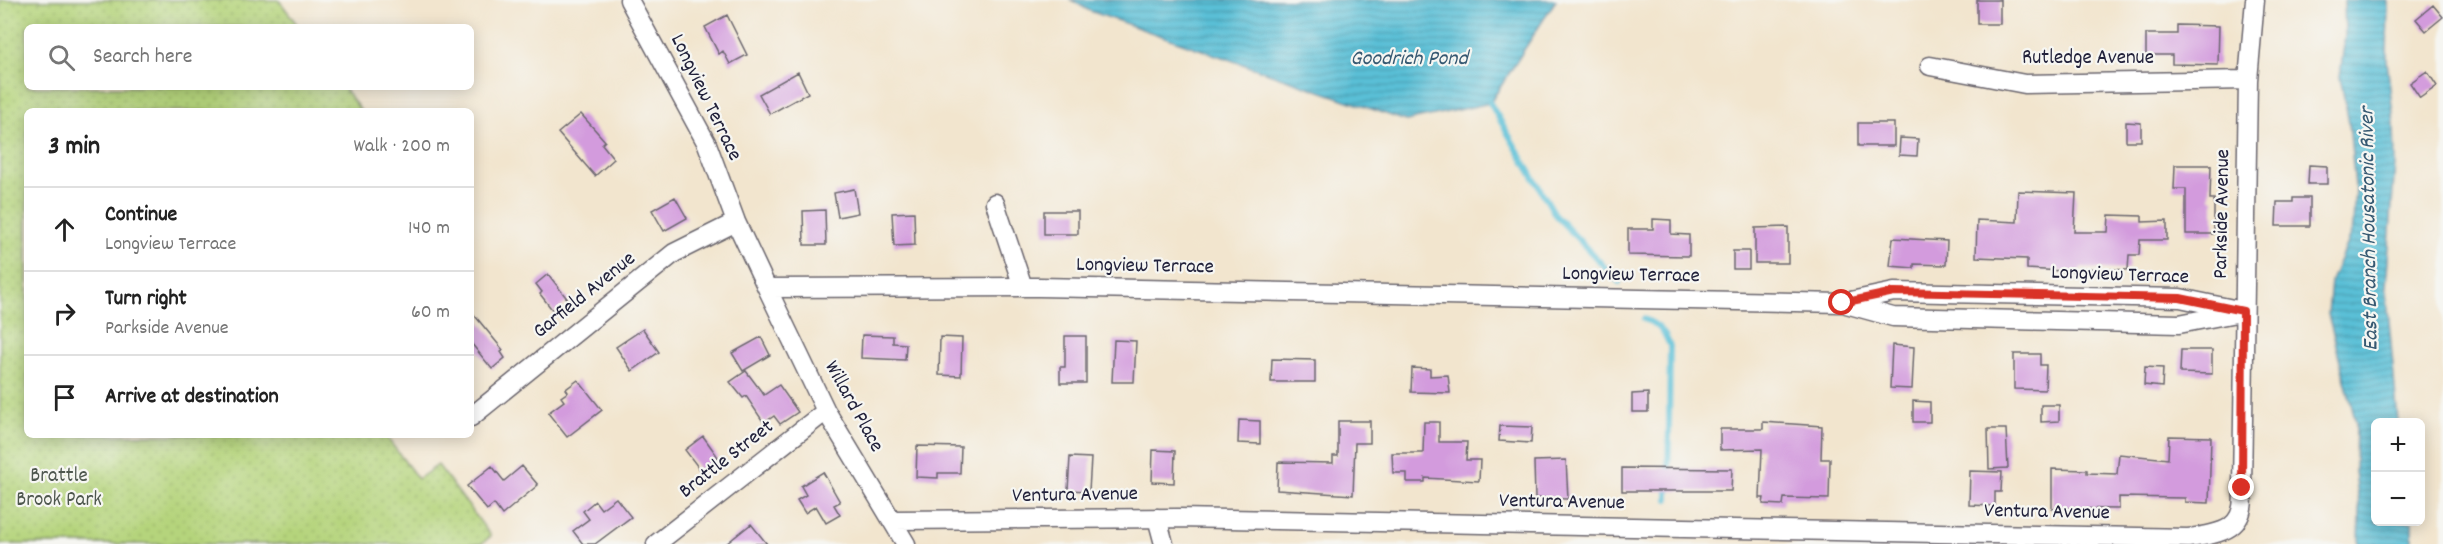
<!DOCTYPE html>
<html lang="en">
<head>
<meta charset="utf-8">
<style>
  :root { --surface:#fff; --page:#f6f6f6; --text:#222; --muted:#767676; --line:#e0e0e0 }
  body { margin:0; font-family:Dekko,sans-serif; background:var(--page); color:var(--text) }
  .controls { position:absolute; right:18px; bottom:18px; display:grid; overflow:hidden; border-radius:9px; box-shadow:0 3px 15px #0003 }
  .controls button { width:54px; height:54px; display:grid; place-items:center; padding:0; border:0; border-bottom:2px solid var(--line); background:var(--surface); color:var(--text); font:30px sans-serif }
  .stop { position:absolute; width:18px; height:18px; margin:-14px; border:4px solid #d93025; border-radius:50%; background:#fff }
  .stop.end { background:#d93025; border-color:#fff; box-shadow:0 2px 6px #0008 }
  .list { margin:0; padding:0; list-style:none }
  h2 { display:flex; justify-content:space-between; align-items:center; height:78px; margin:0; padding:0 24px; font-size:26px }
  h2 small { font-size:20px; font-weight:400; color:var(--muted) }
  .list li { display:grid; grid-template-columns:39px 1fr auto; gap:18px; align-items:center; box-sizing:border-box; height:84px; padding:0 24px; border-top:2px solid var(--line) }
  .list b { display:block; font-size:22px; white-space:nowrap }
  .list p { margin:0; font-size:20px; white-space:nowrap; color:var(--muted) }
  .list em { font-size:20px; font-style:normal; color:var(--muted) }
  .icon { flex:none; width:33px; height:33px; fill:none; stroke:currentColor; stroke-width:2; stroke-linecap:round; stroke-linejoin:round }
  .map { position:relative; flex:none; width:2443px; height:544px; overflow:hidden }
  .search { position:absolute; background:var(--surface); box-shadow:0 3px 15px #0003; left:24px; top:24px; width:450px; height:66px; display:flex; align-items:center; gap:15px; box-sizing:border-box; padding:0 21px; border-radius:9px; color:var(--muted); font-size:22px }
  .panel { position:absolute; background:var(--surface); box-shadow:0 3px 15px #0003; left:24px; top:108px; width:450px; height:330px; border-radius:9px }
  .map>svg:first-child { display:block }
  .grass { fill:url(#grass-dots); stroke:#6c7b5c; stroke-width:1.5 }
  .water { fill:url(#water-rules); stroke:#3e7189; stroke-width:1.5 }
  .lines { fill:none; stroke-linecap:round; stroke-linejoin:round }
  .stream { stroke:#5ac0d7; stroke-width:6 }
  .building { fill:#d39bdd }
  .street-casing { stroke:#6b666e; stroke-width:21 }
  .street { stroke:#fff; stroke-width:18 }
  .route { stroke:#d93025; stroke-width:8 }
  .labels { text-anchor:middle; dominant-baseline:central; stroke-width:4.5; stroke-linejoin:round; paint-order:stroke }
  .street-label { font-size:21px; fill:#22223b; stroke:#f6f6f2 }
  .park-label { font-size:21px; fill:#4e574e; stroke:#f6f6f2 }
  .water-label { font-size:22px; font-style:italic; fill:#365972; stroke:#f6f6f2 }
</style>
</head>
<body>
<div class="map">
<svg width="2443" height="544" viewBox="0 0 2443 544">
  <defs>
    <pattern id="grass-dots" width="8" height="8" patternUnits="userSpaceOnUse" patternTransform="scale(1.5)"><rect width="8" height="8" fill="#b5d47c"/><path d="M2 2h.1M6 6h.1" fill="none" stroke="#9bb66c" stroke-width="1.8" stroke-linecap="round"/></pattern>
    <pattern id="water-rules" width="6" height="5" patternUnits="userSpaceOnUse" patternTransform="scale(1.5)"><rect width="6" height="5" fill="#5ac0d7"/><path d="M0 2.5h6" fill="none" stroke="#4a9cb0"/></pattern>
  </defs>
  <rect width="100%" height="100%" fill="#f6f6f2"/>
  <filter id="ink" filterUnits="userSpaceOnUse"><feTurbulence type="fractalNoise" baseFrequency=".0167" numOctaves="2"/><feDisplacementMap in="SourceGraphic" scale="12" xChannelSelector="R" yChannelSelector="G"/><feConvolveMatrix kernelMatrix="1 2 1 2 8 2 1 2 1" color-interpolation-filters="sRGB"/></filter>
  <filter id="wash" filterUnits="userSpaceOnUse"><feTurbulence type="fractalNoise" baseFrequency=".008" numOctaves="4" result="noise"/><feDisplacementMap in="SourceGraphic" scale="24" xChannelSelector="R" yChannelSelector="G"/><feGaussianBlur stdDeviation="1.35" result="paint"/><feColorMatrix in="noise" values="0 0 0 0 0 0 0 0 0 0 0 0 0 0 0 0 0 1.4 0 .05"/><feComposite in="paint" operator="in"/></filter>
  <g filter="url(#wash)">
    <rect width="100%" height="100%" fill="#f2e5ce"/>
    <!-- grass -->
    <path class="grass" d="M 0,0 L 279,0 L 299,27 L 27,27 L 27,87 L 343,87 L 361,111 L 27,111 L 27,435 L 385,435 L 418,479 L 438,465 L 491,536 L 481,544 L 0,544 Z"/>
    <!-- water -->
    <path class="water" d="M 1071,0 L 1556,0 L 1490,103 L 1406,121 L 1090,11 Z
      M 2344,0 L 2388,0 L 2387,61 L 2394,124 L 2395,164 L 2386,287 L 2398,422 L 2376,422 L 2376,522 L 2412,522 L 2412,544 L 2359,544 L 2360,511 L 2355,471 L 2356,423 L 2328,314 L 2331,281 L 2353,228 L 2355,186 L 2349,123 L 2340,77 L 2345,35 Z"/>
    <g class="lines">
      <!-- stream -->
      <path class="stream" d="M 1490,103 L 1556,216 L 1619,282
        M 1644,319 C 1659,325 1664,331 1670,346 L 1668,499"/>
    </g>
    <g id="blocks">
      <!-- building -->
      <path class="building" d="M 1977,0 L 2000,0 L 2000,24 L 1977,24 Z
        M 2433,5 L 2443,17 L 2426,31 L 2416,19 Z
        M 727,15 L 747,55 L 730,64 L 723,51 L 719,54 L 705,27 Z
        M 2177,25 L 2219,26 L 2218,65 L 2172,64 L 2172,55 L 2146,55 L 2146,34 L 2177,34 Z
        M 2427,71 L 2437,86 L 2420,98 L 2410,83 Z
        M 798,72 L 808,93 L 770,114 L 759,94 Z
        M 581,114 L 605,141 L 602,144 L 614,159 L 595,176 L 558,133 Z
        M 2126,122 L 2141,123 L 2141,141 L 2126,141 Z
        M 1858,123 L 1894,123 L 1894,146 L 1858,146 Z
        M 1900,138 L 1918,139 L 1917,156 L 1899,155 Z
        M 2175,165 L 2211,165 L 2210,199 L 2214,199 L 2214,234 L 2186,234 L 2186,189 L 2174,189 Z
        M 2309,165 L 2327,166 L 2327,184 L 2308,184 Z
        M 854,189 L 858,213 L 838,217 L 834,193 Z
        M 2018,191 L 2076,193 L 2074,232 L 2108,232 L 2109,215 L 2142,216 L 2142,222 L 2167,221 L 2167,240 L 2140,240 L 2139,255 L 2129,255 L 2128,270 L 2080,268 L 2080,272 L 2027,269 L 2027,259 L 1976,257 L 1977,220 L 2017,222 Z
        M 675,197 L 687,218 L 664,231 L 652,210 Z
        M 2293,198 L 2310,198 L 2310,226 L 2276,226 L 2277,202 L 2293,202 Z
        M 825,210 L 826,245 L 804,245 L 803,211 Z
        M 1044,211 L 1078,211 L 1078,234 L 1044,234 Z
        M 914,212 L 915,245 L 894,246 L 892,213 Z
        M 1653,219 L 1671,220 L 1671,234 L 1689,235 L 1689,256 L 1628,255 L 1628,229 L 1653,229 Z
        M 1788,227 L 1788,263 L 1755,263 L 1755,228 Z
        M 1893,238 L 1947,241 L 1946,265 L 1914,264 L 1914,268 L 1890,266 Z
        M 1733,251 L 1749,251 L 1749,269 L 1733,269 Z
        M 548,274 L 569,301 L 554,312 L 540,294 L 542,292 L 536,284 Z
        M 471,311 L 503,350 L 501,352 L 505,358 L 492,369 L 471,343 Z
        M 643,329 L 659,352 L 632,371 L 616,347 Z
        M 862,335 L 893,336 L 893,343 L 906,344 L 905,360 L 861,358 Z
        M 1065,336 L 1086,336 L 1086,383 L 1060,383 L 1060,367 L 1065,367 Z
        M 761,337 L 770,355 L 743,371 L 732,353 Z
        M 940,337 L 962,338 L 961,376 L 939,375 Z
        M 1114,340 L 1136,341 L 1134,382 L 1112,382 Z
        M 1892,345 L 1914,347 L 1912,389 L 1890,388 Z
        M 2181,350 L 2212,350 L 2212,374 L 2180,373 Z
        M 2014,354 L 2040,354 L 2040,365 L 2046,365 L 2045,390 L 2014,389 Z
        M 1272,359 L 1315,360 L 1315,382 L 1271,382 Z
        M 2145,367 L 2163,368 L 2162,387 L 2144,385 Z
        M 1412,368 L 1430,369 L 1430,376 L 1448,375 L 1450,393 L 1411,392 Z
        M 746,371 L 764,395 L 779,385 L 798,412 L 780,424 L 774,416 L 764,423 L 746,396 L 743,398 L 730,382 Z
        M 578,380 L 602,410 L 567,437 L 548,413 L 564,401 L 561,397 L 568,392 L 566,389 Z
        M 1648,393 L 1648,412 L 1632,412 L 1632,394 Z
        M 1913,401 L 1930,402 L 1930,422 L 1913,422 Z
        M 2041,405 L 2059,405 L 2059,421 L 2041,422 Z
        M 1239,420 L 1260,421 L 1260,444 L 1238,443 Z
        M 1338,421 L 1370,421 L 1370,443 L 1355,443 L 1353,495 L 1277,490 L 1278,462 L 1333,463 L 1333,456 L 1338,456 Z
        M 1424,422 L 1439,422 L 1439,442 L 1467,442 L 1466,460 L 1480,460 L 1479,481 L 1425,478 L 1425,482 L 1407,482 L 1407,473 L 1393,473 L 1392,453 L 1423,453 Z
        M 1763,422 L 1822,426 L 1821,459 L 1830,459 L 1829,499 L 1784,498 L 1783,505 L 1763,504 L 1764,498 L 1760,498 L 1762,449 L 1720,450 L 1720,429 L 1763,429 Z
        M 1500,426 L 1532,427 L 1531,443 L 1499,441 Z
        M 1988,429 L 2006,429 L 2008,468 L 1989,469 Z
        M 703,436 L 718,457 L 701,471 L 685,450 Z
        M 2169,436 L 2211,437 L 2209,503 L 2185,502 L 2185,498 L 2119,497 L 2119,509 L 2052,508 L 2052,469 L 2087,470 L 2087,473 L 2117,474 L 2119,454 L 2168,459 Z
        M 917,446 L 961,447 L 960,473 L 938,473 L 938,478 L 916,477 Z
        M 1153,450 L 1175,451 L 1174,483 L 1152,482 Z
        M 1070,457 L 1091,458 L 1089,491 L 1068,490 Z
        M 1566,460 L 1568,499 L 1535,498 L 1534,461 Z
        M 492,466 L 504,481 L 522,466 L 538,485 L 502,515 L 494,504 L 487,510 L 467,486 Z
        M 1622,468 L 1732,469 L 1731,491 L 1622,491 Z
        M 1970,471 L 2002,472 L 2001,492 L 1995,492 L 1995,506 L 1969,505 Z
        M 823,472 L 840,502 L 834,505 L 840,515 L 826,523 L 816,506 L 805,513 L 797,500 L 806,495 L 801,486 Z
        M 616,498 L 631,517 L 595,544 L 583,544 L 573,531 L 589,519 L 583,511 L 595,501 L 601,509 Z
        M 751,524 L 767,544 L 726,544 Z"/>
    </g>
  </g>
  <g filter="url(#ink)">
    <use href="#blocks" fill-opacity="0" stroke="#6b666e" stroke-width="1.5"/>
    <g class="lines">
      <!-- street casing -->
      <g class="street-casing">
        <path id="street" d="M 629,0 L 707,144 L 736,222 L 767,288 L 1039,287 L 1841,303 L 1894,292 L 2180,298 L 2243,311
          M 1930,66 L 2025,84 L 2248,80
          M 995,203 L 1023,287
          M 767,288 L 826,411 L 906,544
          M 1846,304 L 1893,317 L 2179,324 L 2236,313
          M 471,417 L 674,253 L 736,222
          M 1157,518 L 1164,544
          M 894,520 L 1178,518 L 2188,538 C 2222,534 2248,529 2242,488 L 2248,80 L 2255,0
          M 656,544 L 826,411"/>
      </g>
      <!-- street -->
      <use href="#street" class="street"/>
    </g>
  </g>
  <g class="lines" filter="url(#ink)">
    <!-- route -->
    <path class="route" d="M 1842,303 L 1894,292 L 2180,298 L 2243,311 L 2242,488"/>
  </g>
  <g class="labels">
    <!-- street labels -->
    <g class="street-label">
      <text x="2088" y="59">Rutledge Avenue</text>
      <text transform="translate(705 98) rotate(64)">Longview Terrace</text>
      <text transform="translate(2223 214) rotate(-89)">Parkside Avenue</text>
      <text transform="translate(1145 267) rotate(1)">Longview Terrace</text>
      <text transform="translate(1631 276) rotate(1)">Longview Terrace</text>
      <text transform="translate(2120 276) rotate(2)">Longview Terrace</text>
      <text transform="translate(585 296) rotate(-39)">Garfield Avenue</text>
      <text transform="translate(853 407) rotate(61)">Willard Place</text>
      <text transform="translate(727 460) rotate(-38)">Brattle Street</text>
      <text transform="translate(1075 496) rotate(-1)">Ventura Avenue</text>
      <text transform="translate(1562 503) rotate(1)">Ventura Avenue</text>
      <text transform="translate(2047 513) rotate(1)">Ventura Avenue</text>
    </g>
    <!-- park labels -->
    <g class="park-label">
      <text x="59" y="477">Brattle<tspan x="59" dy="24">Brook Park</tspan></text>
    </g>
    <!-- water labels -->
    <g class="water-label">
      <text x="1409" y="59">Goodrich Pond</text>
      <text transform="translate(2370 229) rotate(-91)">East Branch Housatonic River</text>
    </g>
  </g>
</svg>
<div class="controls">
<button>+</button>
<button>−</button>
</div>
<div class="stop" style="left:1842px;top:303px"></div>
<div class="stop end" style="left:2242px;top:488px"></div>
<div class="search"><svg class="icon" aria-label="search" viewBox="0 0 24 24"><circle cx="10" cy="10" r="6"/><path d="M15 15l6 6"/></svg>Search here</div>
<section class="panel">
<h2>3 min<small>Walk · 200 m</small></h2>
<ul class="list">
<li><svg class="icon" aria-label="ahead" viewBox="0 0 24 24"><path d="M12 20V5M6 11l6-6 6 6"/></svg><div><b>Continue</b><p>Longview Terrace</p></div><em>140 m</em></li>
<li><svg class="icon" aria-label="right" viewBox="0 0 24 24"><path d="M7 20v-9h11M14 6l5 5-5 5"/></svg><div><b>Turn right</b><p>Parkside Avenue</p></div><em>60 m</em></li>
<li><svg class="icon" aria-label="arrive" viewBox="0 0 24 24"><path d="M6 21V4h12l-3 4 3 4H6"/></svg><div><b>Arrive at destination</b></div></li>
</ul>
</section>
</div>
</body>
</html>
